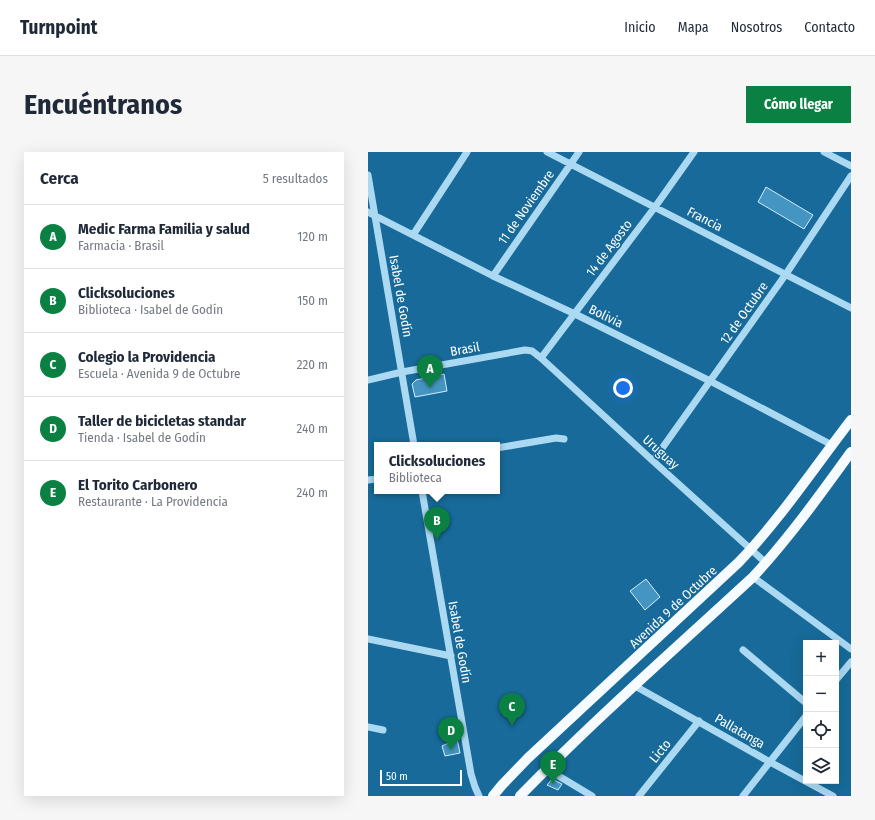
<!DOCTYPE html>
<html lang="es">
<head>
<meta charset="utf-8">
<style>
  :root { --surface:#fff; --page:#f6f6f7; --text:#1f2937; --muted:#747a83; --line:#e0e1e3; --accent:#0b8043 }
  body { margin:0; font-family:"Fira Sans Condensed",sans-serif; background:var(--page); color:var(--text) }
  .controls { position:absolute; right:12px; bottom:12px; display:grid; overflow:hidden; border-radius:0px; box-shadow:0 4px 16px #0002 }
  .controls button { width:36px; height:36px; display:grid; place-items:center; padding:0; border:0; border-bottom:1px solid var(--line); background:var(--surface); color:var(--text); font:20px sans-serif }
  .scale { position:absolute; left:12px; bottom:10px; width:82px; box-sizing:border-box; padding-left:4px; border:2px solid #fff; border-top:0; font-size:11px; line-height:14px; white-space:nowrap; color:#fff; -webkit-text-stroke:3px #176a99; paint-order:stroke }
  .you { position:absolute; left:255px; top:236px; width:14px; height:14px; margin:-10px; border:3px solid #fff; border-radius:50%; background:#1a73e8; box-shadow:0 0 0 6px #1a73e833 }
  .badge { display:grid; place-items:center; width:26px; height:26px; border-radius:50%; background:var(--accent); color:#fff; font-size:13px; font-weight:700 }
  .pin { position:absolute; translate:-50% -33px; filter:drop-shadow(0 1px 2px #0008) }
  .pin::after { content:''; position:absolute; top:21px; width:14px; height:12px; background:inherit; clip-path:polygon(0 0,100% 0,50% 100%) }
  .popup { position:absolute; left:6px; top:290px; width:126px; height:52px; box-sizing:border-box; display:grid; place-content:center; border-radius:0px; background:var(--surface); filter:drop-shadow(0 1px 3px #0005); font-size:13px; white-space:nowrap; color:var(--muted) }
  .popup b { font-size:15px; color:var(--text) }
  .popup::after { content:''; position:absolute; left:50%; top:100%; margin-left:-8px; border:8px solid transparent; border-top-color:var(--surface) }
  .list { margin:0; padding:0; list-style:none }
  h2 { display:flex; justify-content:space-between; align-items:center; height:52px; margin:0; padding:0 16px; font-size:17px }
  h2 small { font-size:13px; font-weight:400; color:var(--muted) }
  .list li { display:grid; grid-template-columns:26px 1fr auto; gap:12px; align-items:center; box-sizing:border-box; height:64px; padding:0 16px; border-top:1px solid var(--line) }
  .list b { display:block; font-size:15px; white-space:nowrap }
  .list p { margin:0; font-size:13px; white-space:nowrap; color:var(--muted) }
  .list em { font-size:13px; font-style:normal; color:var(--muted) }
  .icon { flex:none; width:22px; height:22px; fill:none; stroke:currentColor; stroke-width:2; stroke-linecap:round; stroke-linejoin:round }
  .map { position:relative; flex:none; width:483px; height:644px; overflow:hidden; border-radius:0px }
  header { display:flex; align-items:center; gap:24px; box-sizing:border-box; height:56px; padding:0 20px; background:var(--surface); border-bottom:1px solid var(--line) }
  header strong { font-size:19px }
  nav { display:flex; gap:22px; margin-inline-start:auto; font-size:14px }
  .intro { display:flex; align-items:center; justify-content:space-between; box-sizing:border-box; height:96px; padding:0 24px }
  h1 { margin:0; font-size:28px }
  .button { padding:10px 18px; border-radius:0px; background:var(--accent); color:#fff; font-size:14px; font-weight:700 }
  main { display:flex; gap:24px; padding:0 24px }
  aside { flex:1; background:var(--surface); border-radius:0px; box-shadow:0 4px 16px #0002 }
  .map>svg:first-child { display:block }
  .building { fill:#4495c1; stroke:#d2eefc }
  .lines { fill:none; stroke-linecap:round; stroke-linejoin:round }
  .minor { stroke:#abd9f2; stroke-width:7 }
  .major { stroke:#f6fbff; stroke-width:10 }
  .labels { text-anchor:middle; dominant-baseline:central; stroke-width:3.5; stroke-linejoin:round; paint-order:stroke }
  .street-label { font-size:13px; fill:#fff; stroke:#176a99 }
</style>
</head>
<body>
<header>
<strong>Turnpoint</strong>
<nav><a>Inicio</a><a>Mapa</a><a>Nosotros</a><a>Contacto</a></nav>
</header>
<div class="intro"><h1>Encuéntranos</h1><a class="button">Cómo llegar</a></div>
<main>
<aside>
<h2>Cerca<small>5 resultados</small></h2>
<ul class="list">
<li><span class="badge">A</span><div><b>Medic Farma Familia y salud</b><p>Farmacia · Brasil</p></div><em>120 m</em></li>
<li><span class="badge">B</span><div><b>Clicksoluciones</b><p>Biblioteca · Isabel de Godín</p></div><em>150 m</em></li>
<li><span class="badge">C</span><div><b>Colegio la Providencia</b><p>Escuela · Avenida 9 de Octubre</p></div><em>220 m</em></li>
<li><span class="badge">D</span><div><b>Taller de bicicletas standar</b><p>Tienda · Isabel de Godín</p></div><em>240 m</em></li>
<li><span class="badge">E</span><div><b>El Torito Carbonero</b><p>Restaurante · La Providencia</p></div><em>240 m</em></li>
</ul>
</aside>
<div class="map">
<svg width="483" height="644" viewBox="0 0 483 644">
  <rect width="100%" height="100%" fill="#176a99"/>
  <!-- building -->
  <path class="building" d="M 398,35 L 445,63 L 436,77 L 390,50 Z
    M 76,222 L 79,239 L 47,245 L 44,232 L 48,228 Z
    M 278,427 L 292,445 L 277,458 L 262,439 Z
    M 89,587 L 92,601 L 77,604 L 74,594 Z
    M 184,627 L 194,632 L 190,638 L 179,633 Z"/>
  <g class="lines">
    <!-- minor -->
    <path class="minor" d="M 179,0 L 483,156
      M 456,0 L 483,14
      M 0,23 L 46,293
      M 0,60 L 125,124 L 207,162 L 342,229 L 464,293
      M 45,83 L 99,0
      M 125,124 L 211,0
      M 173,206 L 287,55 L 326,0
      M 0,228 L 34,220 L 157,198 L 164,199 L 173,206 L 285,309 L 398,411
      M 129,296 L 188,286 L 196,287
      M 285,309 L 342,229 L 418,122 L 483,24
      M 0,328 L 9,327
      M 54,339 L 103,622 L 107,635 L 111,644
      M 385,425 L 483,497
      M 0,487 L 83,504
      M 375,498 L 438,551
      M 468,528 L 483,510
      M 267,534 L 402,610 L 465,644
      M 0,575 L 15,578
      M 179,617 L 224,644
      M 271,644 L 331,569
      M 375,644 L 438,564"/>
    <!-- major -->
    <path class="major" d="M 125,644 L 134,633 L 160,606 L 371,410 C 413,366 446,316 483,268
      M 152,644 C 226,568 307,497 385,425 C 421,386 452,343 483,300"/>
  </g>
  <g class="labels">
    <!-- street labels -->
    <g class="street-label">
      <text transform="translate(158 55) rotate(-55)">11 de Noviembre</text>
      <text transform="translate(337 67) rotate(27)">Francia</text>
      <text transform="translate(241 96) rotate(-53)">14 de Agosto</text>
      <text transform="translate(33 144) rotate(80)">Isabel de Godín</text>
      <text transform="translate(376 161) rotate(-55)">12 de Octubre</text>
      <text transform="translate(238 164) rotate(26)">Bolivia</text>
      <text transform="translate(97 197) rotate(-10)">Brasil</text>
      <text transform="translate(293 300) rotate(42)">Uruguay</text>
      <text transform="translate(305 455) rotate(-43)">Avenida 9 de Octubre</text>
      <text transform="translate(92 490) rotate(80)">Isabel de Godín</text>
      <text transform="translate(372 579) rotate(30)">Pallatanga</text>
      <text transform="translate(292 599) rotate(-51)">Licto</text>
    </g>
  </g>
</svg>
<div class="controls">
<button>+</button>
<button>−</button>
<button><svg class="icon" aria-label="locate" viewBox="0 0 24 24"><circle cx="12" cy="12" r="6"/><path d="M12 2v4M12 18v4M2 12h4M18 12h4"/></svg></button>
<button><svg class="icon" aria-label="layers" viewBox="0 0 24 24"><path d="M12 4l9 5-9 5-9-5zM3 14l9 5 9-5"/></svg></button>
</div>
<div class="scale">50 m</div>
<div class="you"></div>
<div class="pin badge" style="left:62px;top:236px">A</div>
<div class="pin badge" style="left:69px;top:388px">B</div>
<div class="popup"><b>Clicksoluciones</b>Biblioteca</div>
<div class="pin badge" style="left:144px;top:574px">C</div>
<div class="pin badge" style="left:83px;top:598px">D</div>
<div class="pin badge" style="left:185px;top:632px">E</div>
</div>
</main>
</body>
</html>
